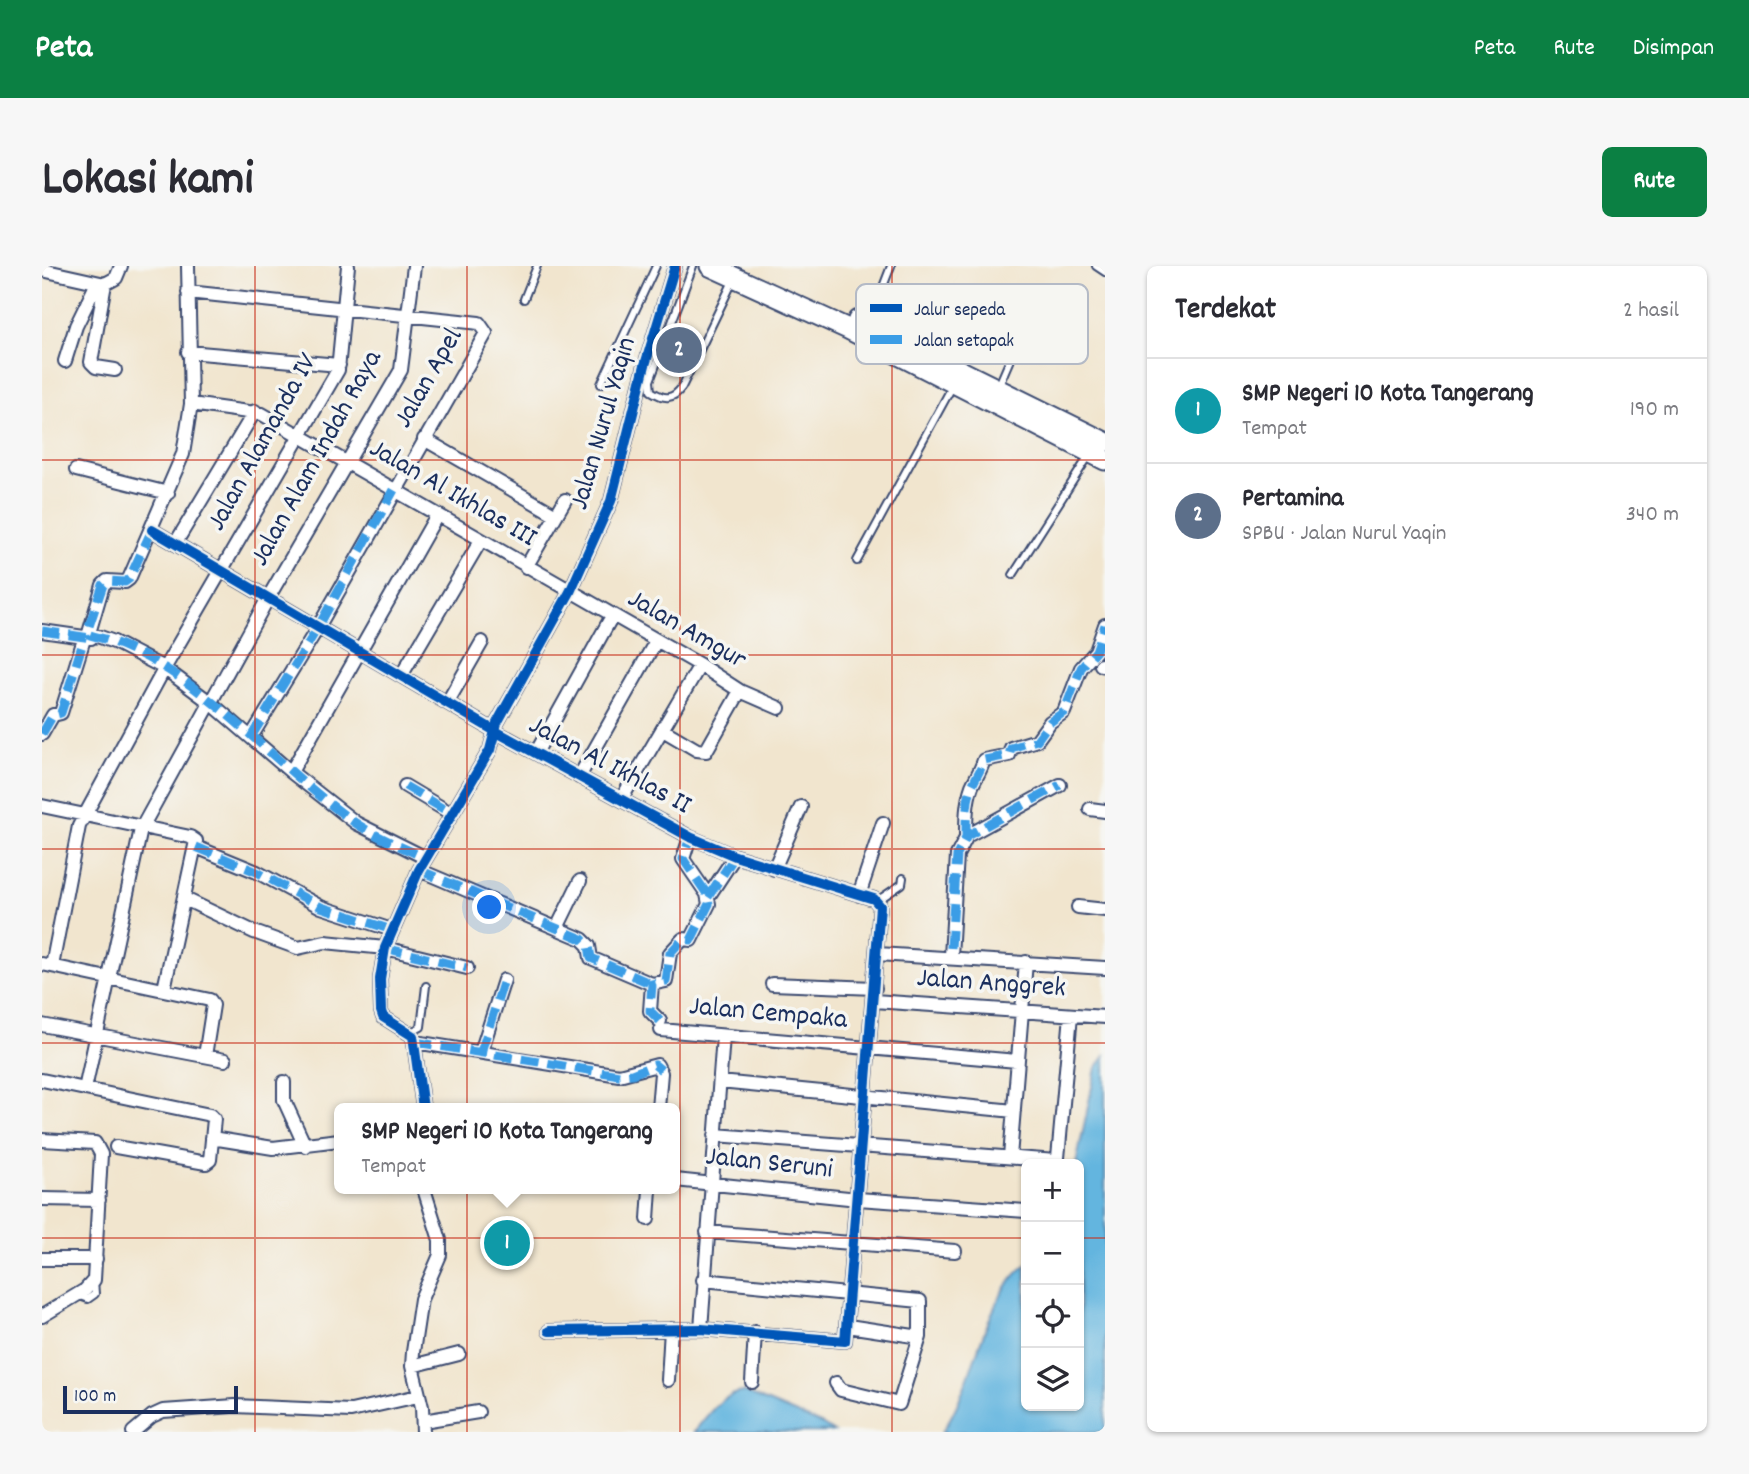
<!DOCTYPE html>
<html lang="id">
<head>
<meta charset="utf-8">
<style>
  :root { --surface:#fff; --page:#f7f7f7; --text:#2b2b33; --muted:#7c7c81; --line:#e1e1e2; --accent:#0b8043 }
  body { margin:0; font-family:Dekko,sans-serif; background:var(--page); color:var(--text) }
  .controls { position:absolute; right:21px; bottom:21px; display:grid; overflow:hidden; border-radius:10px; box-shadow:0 2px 5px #0004 }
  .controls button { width:63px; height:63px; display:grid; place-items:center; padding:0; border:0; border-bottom:2px solid var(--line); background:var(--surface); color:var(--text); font:35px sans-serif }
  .scale { position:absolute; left:21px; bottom:18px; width:175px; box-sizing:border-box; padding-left:7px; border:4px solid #1b2f5e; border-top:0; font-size:19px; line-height:24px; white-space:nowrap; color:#1b2f5e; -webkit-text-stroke:5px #f6f6f2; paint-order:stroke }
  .you { position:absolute; left:448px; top:642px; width:24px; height:24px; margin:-18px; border:5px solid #fff; border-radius:50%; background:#1a73e8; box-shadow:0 0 0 10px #1a73e833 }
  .badge { display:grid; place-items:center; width:46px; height:46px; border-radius:50%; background:var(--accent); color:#fff; font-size:23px; font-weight:700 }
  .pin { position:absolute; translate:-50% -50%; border:4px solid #fff; box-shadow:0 2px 7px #0006 }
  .popup { position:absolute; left:292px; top:837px; width:346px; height:91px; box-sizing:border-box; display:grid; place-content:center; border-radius:10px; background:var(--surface); filter:drop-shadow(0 2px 5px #0005); font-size:23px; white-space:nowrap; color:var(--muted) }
  .popup b { font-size:26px; color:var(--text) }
  .popup::after { content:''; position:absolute; left:50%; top:100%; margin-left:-14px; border:14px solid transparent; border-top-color:var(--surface) }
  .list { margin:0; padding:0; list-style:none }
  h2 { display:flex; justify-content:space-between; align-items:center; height:91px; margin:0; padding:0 28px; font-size:30px }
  h2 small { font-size:23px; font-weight:400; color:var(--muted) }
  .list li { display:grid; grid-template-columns:46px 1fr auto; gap:21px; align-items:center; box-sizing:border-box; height:105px; padding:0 28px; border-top:2px solid var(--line) }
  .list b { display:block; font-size:26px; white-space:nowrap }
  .list p { margin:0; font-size:23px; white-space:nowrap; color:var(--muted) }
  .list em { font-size:23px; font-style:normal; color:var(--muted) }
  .icon { flex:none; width:38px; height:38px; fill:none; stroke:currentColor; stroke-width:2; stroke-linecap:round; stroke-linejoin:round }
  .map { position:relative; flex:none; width:1063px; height:1166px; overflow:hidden; border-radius:10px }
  header { display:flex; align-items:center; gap:42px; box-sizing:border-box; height:98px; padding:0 35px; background:var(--accent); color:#fff }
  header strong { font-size:33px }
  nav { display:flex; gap:38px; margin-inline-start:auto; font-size:24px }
  .intro { display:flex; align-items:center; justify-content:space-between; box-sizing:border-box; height:168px; padding:0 42px }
  h1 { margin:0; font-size:49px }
  .button { padding:18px 32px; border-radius:10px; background:var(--accent); color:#fff; font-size:24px; font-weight:700 }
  main { display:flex; gap:42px; padding:0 42px }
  aside { flex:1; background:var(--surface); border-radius:10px; box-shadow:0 2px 5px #0004 }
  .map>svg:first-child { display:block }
  .water { fill:#64b5df; stroke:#40729e; stroke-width:2 }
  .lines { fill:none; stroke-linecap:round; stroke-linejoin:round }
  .lane-casing { stroke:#3b4a6f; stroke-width:10 }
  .street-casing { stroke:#3b4a6f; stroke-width:16 }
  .primary-casing { stroke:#3b4a6f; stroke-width:23 }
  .lane { stroke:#fff; stroke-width:6 }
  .street { stroke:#fff; stroke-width:12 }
  .primary { stroke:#fff; stroke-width:19 }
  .quiet { stroke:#3b9de6; stroke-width:9; stroke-dasharray:18 9; stroke-linecap:butt }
  .cycleway-casing { stroke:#f6f6f2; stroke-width:15 }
  .cycleway { stroke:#0057b8; stroke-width:10 }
  .grid { fill:none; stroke:#c8321e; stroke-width:2; stroke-opacity:0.55 }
  .labels { text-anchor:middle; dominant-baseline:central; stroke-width:7; stroke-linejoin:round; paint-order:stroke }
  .street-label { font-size:28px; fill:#1b2f5e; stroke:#f6f6f2 }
  .key { fill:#f6f6f2; stroke:#b4bac6; stroke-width:2 }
  .key-label { font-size:19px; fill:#1b2f5e }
</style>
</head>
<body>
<header>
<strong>Peta</strong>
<nav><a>Peta</a><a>Rute</a><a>Disimpan</a></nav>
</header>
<div class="intro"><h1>Lokasi kami</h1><a class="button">Rute</a></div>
<main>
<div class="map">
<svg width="1063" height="1166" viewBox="0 0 1063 1166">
  <rect width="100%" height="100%" fill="#f6f6f2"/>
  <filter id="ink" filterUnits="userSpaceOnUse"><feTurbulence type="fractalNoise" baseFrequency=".0143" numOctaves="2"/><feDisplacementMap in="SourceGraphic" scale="14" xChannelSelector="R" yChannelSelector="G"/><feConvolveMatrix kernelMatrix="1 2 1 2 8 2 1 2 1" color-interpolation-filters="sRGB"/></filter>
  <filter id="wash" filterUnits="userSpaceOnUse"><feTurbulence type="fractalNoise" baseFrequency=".00686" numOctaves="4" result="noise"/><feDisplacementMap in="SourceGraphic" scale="28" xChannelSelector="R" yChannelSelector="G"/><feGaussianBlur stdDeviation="1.57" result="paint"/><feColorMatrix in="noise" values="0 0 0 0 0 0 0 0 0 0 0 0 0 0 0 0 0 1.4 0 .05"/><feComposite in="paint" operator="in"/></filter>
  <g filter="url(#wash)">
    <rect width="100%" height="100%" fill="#f1e5ce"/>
    <!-- water -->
    <path class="water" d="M 1063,790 L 1063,1166 L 900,1166 C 933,1119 941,1031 984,999 L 984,1140 L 1037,1140 L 1037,898 L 1034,898 L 1054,802 Z
      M 702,1126 L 781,1159 L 792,1166 L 652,1166 C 665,1150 680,1127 702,1126 Z"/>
  </g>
  <g filter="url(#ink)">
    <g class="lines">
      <!-- lane casing -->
      <g class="lane-casing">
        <path id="lane" d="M 651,0 L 608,115 L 609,125 C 622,133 630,135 640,121 L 692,13
          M 1054,0 L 1063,6
          M 482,33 L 495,0
          M 827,57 L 849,0
          M 559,118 L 614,0
          M 957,119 L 995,31
          M 815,295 L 911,119
          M 971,309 L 1048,188
          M 835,635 L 860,618 L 861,612
          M 369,766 L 379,761 L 384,720
          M 35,1029 L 46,1033 L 53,1028 L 52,1014"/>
      </g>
      <!-- street casing -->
      <g class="street-casing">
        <path id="street" d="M 146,0 L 149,138 L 141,188 L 87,313 L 83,316 L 65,315 L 61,319 L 47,367 L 72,376 L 122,402 L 169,437 L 249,506 L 314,557 L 384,592
          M 0,4 L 63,18 L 74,12 L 79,0
          M 63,18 L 49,96 L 54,101 L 73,104
          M 146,26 L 437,57 L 444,67 L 275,363 L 209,471
          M 146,86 L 297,99
          M 23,95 L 34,60 L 54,19
          M 149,138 L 220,148 L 658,399 L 698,425 L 737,442
          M 382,173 L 514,249
          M 34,204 L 126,227
          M 110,264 L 453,465 L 648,571 L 693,590 L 832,633 L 838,640 L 803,1075 L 659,1063 L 507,1065
          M 133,278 L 213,145
          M 484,301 L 523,234
          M 0,365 L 49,372
          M 1059,399 L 1063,400
          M 359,410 L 439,274
          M 405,437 L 440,376
          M 621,464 L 655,484 L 664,485 L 698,425
          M 0,468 L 11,449 L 19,447 L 42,373
          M 494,487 L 570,350
          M 249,506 L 395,249
          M 537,511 L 614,375
          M 363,520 L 410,548
          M 580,532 L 658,399
          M 0,540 L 148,571 L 154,575 L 122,723
          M 1048,543 L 1063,545
          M 924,571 C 924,554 924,536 930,520 C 934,511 939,504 942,494 L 967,489 L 969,482 L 995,474 L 1008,456 L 1022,446 L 1039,402 L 1054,385 L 1063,359
          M 154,581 L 215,606 L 279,641 L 350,664
          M 732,603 L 759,541
          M 377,604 L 540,673 L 547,680 L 549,692 L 610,718
          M 817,629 L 841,557
          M 666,631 L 693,590
          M 143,633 L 212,666 L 256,682 L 283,676 L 343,682 L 425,702
          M 1036,641 L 1063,644
          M 515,662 L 538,615
          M 836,688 L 1063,702
          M 909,690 L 915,589 L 925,570 L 1018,519
          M 0,698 L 168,734 L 171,739 L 163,790
          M 10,700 L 37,560 L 126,396 L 296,104 L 306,0
          M 730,718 L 833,722
          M 832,735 L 1063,751
          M 618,755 L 608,745 L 610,718 L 624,715 L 628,687 L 641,673 L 649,674 L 667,638 L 665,628 L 641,593 L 648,571
          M 0,759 L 183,794
          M 619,764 L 975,795
          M 373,776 L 577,809 L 615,799 L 619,807 L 616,842
          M 439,786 L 462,714
          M 0,814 L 168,849 L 172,853 L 168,894 L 164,897 L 74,881
          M 242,816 L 242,834 L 263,880
          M 678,816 L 972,845
          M 43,823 L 99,563 L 226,332 L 359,104 L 372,0
          M 381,842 L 371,770 L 341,751 L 339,745 L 338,713 L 343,682 L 377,604 L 448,484 L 455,457 L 528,326 L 569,235 L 603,99 L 633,0
          M 673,869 L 1014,895 L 1016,892 L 1029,749
          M 170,872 L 231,882 L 297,874
          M 0,874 L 53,877 L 59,888 L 52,1014 L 43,1024 L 0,1050
          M 968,891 L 984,696
          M 633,914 L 816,933 L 984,945
          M 0,933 L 57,934
          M 606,953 L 608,923
          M 665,966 L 913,985
          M 0,993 L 54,993
          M 661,1014 L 878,1035 L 878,1071 L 857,1138 L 799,1124 L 794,1117
          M 806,1060 L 878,1071
          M 659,1063 L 681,770
          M 370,1100 L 417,1088
          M 626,1114 L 629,1063
          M 710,1116 L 713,1066
          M 381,1155 L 436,1146
          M 91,1166 L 110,1150 L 121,1145 L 193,1140 L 309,1145 L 376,1130
          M 381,1166 L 380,1141 L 370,1100 L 371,1086 L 379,1033 L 398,989 L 398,974 L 382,923"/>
      </g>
      <!-- primary casing -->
      <g class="primary-casing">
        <path id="primary" d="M 668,0 L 804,62 L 1063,194
          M 816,54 L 1063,176"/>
      </g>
      <!-- lane -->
      <use href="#lane" class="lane"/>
      <!-- street -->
      <use href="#street" class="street"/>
      <!-- primary -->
      <use href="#primary" class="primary"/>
      <!-- quiet -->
      <path class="quiet" d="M 110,264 L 87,313 L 83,316 L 65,315 L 61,319 L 46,363 L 48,369 C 57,372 66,373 74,377 C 167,414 232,500 312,556 C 334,571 360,581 384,592
        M 0,365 L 49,372
        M 0,468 L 11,449 L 19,447 L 42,373
        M 209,471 L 275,363 L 352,224
        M 363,520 L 410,548
        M 924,571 C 924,554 924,536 930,520 C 934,511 939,504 942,494 L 967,489 L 969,482 L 995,474 L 1008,456 L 1022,446 L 1039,402 L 1054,385 L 1063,359
        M 154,581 L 215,606 L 279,641 L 350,664
        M 377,604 L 540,673 L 547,680 L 549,692 L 610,718
        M 666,631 L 693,590
        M 343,682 L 425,702
        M 909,682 L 915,589 L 925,570 L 1018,519
        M 618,755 L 608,745 L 610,718 L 624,715 L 628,687 L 641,673 L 649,674 L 667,638 L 665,628 L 641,593 L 648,571
        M 373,776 L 577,809 L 590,808 L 613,799 L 619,804
        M 439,786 L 462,714"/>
      <!-- cycleway casing -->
      <g class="cycleway-casing">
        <path id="cycleway" d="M 110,264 L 453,465 L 648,571 L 693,590 L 832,633 L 838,640 L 803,1075 L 659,1063 L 507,1065
          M 381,842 L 371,770 L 341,751 L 339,745 L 338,713 L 343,682 L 377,604 L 448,484 L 455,457 L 528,326 L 569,235 L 603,99 L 633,0"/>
      </g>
      <!-- cycleway -->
      <use href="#cycleway" class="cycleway"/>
    </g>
  </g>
  <!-- grid -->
  <path class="grid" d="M 213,0 L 213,1166M 425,0 L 425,1166M 638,0 L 638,1166M 850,0 L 850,1166M 0,194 L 1063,194M 0,389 L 1063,389M 0,583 L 1063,583M 0,777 L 1063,777M 0,972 L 984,972M 1037,972 L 1063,972"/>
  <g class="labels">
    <!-- street labels -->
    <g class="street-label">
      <text transform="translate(388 113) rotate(-60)">Jalan Apel</text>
      <text transform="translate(563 158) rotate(-74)">Jalan Nurul Yaqin</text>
      <text transform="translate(222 177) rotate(-61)">Jalan Alamanda IV</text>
      <text transform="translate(276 193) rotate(-61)">Jalan Alam Indah Raya</text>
      <text transform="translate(410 229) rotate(30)">Jalan Al Ikhlas III</text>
      <text transform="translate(644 365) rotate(30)">Jalan Amgur</text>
      <text transform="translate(567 501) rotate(28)">Jalan Al Ikhlas II</text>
      <text transform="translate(949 719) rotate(4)">Jalan Anggrek</text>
      <text transform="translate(726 749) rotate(5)">Jalan Cempaka</text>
      <text transform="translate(727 899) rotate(6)">Jalan Seruni</text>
    </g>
  </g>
  <!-- legend -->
  <rect x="814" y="18" width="232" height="80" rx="10" class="key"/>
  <rect x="828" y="38" width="32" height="8" fill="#0057b8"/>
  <rect x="828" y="69" width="32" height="9" fill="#3b9de6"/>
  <g class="key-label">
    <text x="872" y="49">Jalur sepeda</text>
    <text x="872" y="80">Jalan setapak</text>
  </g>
</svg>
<div class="controls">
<button>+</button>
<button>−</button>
<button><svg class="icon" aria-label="locate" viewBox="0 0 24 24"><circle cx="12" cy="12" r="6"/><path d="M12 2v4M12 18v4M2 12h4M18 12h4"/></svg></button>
<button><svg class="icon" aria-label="layers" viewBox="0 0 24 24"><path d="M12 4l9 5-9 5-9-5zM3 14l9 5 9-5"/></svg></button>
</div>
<div class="scale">100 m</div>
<div class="you"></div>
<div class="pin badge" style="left:465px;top:977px;background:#0f9aa8">1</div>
<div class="popup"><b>SMP Negeri 10 Kota Tangerang</b>Tempat</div>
<div class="pin badge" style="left:637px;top:84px;background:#5c6f8a">2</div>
</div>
<aside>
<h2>Terdekat<small>2 hasil</small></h2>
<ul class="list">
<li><span class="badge" style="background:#0f9aa8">1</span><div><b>SMP Negeri 10 Kota Tangerang</b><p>Tempat</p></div><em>190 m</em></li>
<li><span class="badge" style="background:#5c6f8a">2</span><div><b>Pertamina</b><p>SPBU · Jalan Nurul Yaqin</p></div><em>340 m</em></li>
</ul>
</aside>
</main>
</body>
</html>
